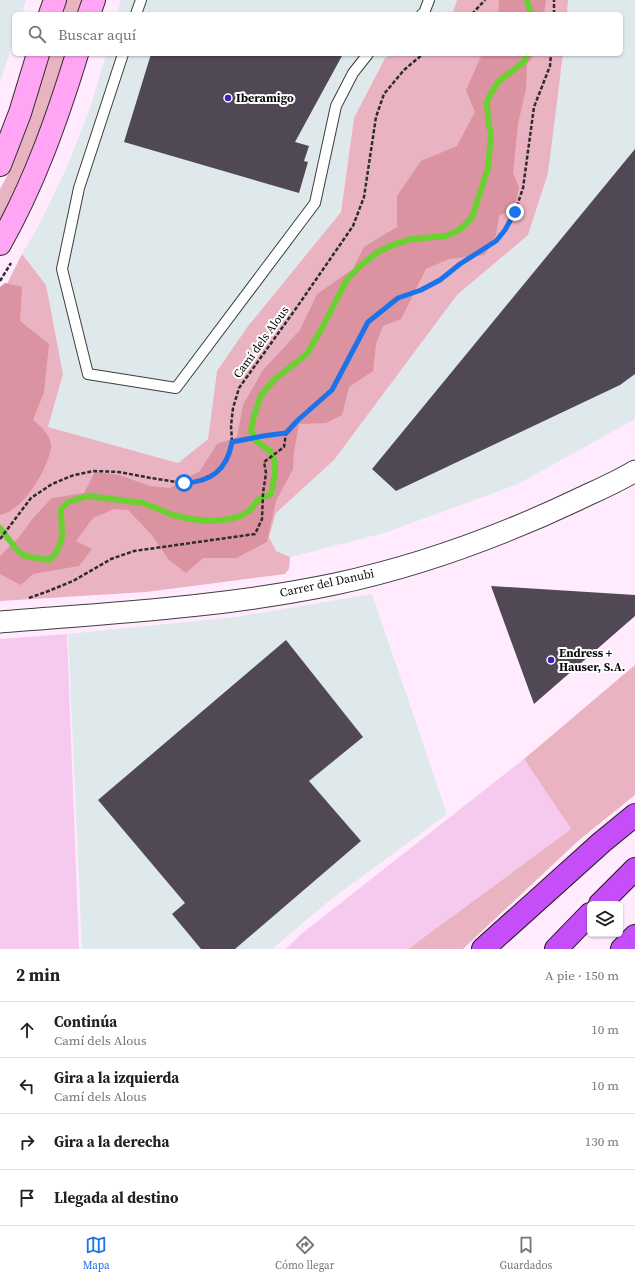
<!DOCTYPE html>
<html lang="es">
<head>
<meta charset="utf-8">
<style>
  :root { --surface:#fff; --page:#f6f6f6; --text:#222; --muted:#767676; --line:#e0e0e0; --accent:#1a73e8 }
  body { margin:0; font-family:"Source Serif 4",serif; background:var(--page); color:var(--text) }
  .controls { position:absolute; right:12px; bottom:12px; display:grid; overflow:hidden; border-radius:6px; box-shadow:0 1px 3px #0004 }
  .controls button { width:36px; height:36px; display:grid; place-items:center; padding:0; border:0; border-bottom:1px solid var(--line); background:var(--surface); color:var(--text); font:20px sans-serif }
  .stop { position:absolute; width:12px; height:12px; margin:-9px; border:3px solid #1a73e8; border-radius:50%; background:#fff }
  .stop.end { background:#1a73e8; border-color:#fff; box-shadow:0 1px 4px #0008 }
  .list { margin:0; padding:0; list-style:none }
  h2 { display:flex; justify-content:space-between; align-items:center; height:52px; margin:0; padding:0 16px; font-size:17px }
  h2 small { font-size:13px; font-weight:400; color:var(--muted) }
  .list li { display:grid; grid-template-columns:26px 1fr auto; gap:12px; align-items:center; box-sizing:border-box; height:56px; padding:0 16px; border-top:1px solid var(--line) }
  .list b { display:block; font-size:15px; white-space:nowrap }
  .list p { margin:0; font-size:13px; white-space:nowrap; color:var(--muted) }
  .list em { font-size:13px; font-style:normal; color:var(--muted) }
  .icon { flex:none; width:22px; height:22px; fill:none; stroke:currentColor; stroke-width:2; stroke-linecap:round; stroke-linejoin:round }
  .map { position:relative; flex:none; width:635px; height:949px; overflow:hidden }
  .search { position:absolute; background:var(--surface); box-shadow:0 1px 3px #0004; left:12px; right:12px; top:12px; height:44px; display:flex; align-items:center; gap:10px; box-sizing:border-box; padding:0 14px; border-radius:6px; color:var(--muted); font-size:15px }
  .sheet { height:276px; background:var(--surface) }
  nav { display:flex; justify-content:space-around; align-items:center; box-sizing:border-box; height:56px; border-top:1px solid var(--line); background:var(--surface); font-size:11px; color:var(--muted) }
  nav a { display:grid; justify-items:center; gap:2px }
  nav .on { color:var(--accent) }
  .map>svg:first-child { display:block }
  .industrial { fill:#dfe9eb }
  .farmland { fill:#f5caee }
  .green { fill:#eab3c2 }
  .forest { fill:#db92a1 }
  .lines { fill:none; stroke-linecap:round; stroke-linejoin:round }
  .stream { stroke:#6bd032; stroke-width:6 }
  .building { fill:#504854 }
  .lane-casing { stroke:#3e3e3e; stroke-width:12 }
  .street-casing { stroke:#3e3e3e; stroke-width:23 }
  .secondary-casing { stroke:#2d2d2d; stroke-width:24 }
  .highway-casing { stroke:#1c1c1c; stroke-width:24 }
  .path { stroke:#2d2d2d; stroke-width:2.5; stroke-dasharray:4 2; stroke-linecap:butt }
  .lane { stroke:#fff; stroke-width:10 }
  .street { stroke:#fff; stroke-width:21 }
  .secondary { stroke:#ffa5f3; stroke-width:22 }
  .highway { stroke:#c54ef8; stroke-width:22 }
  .route { stroke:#1a73e8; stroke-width:5 }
  .poi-dot { fill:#3f20be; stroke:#fff; stroke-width:1.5 }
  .labels { text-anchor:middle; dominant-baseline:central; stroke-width:4; stroke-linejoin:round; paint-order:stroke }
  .poi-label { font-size:12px; font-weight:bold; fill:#0b0b0b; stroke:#fff; text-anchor:start }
  .street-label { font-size:12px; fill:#0b0b0b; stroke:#fff }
</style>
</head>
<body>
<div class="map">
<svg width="635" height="949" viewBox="0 0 635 949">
  <rect width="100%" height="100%" fill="#ffeafe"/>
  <!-- industrial -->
  <path class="industrial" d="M 0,0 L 26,0 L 22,14 L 14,14 L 14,39 L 0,82 Z
    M 121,0 L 457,0 L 452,14 L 117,14 Z
    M 568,0 L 635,0 L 635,419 L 518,484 L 384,533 L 290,557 L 276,551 L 269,537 L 276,513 L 334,460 L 457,295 L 528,235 L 562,67 L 563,54 L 621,54 L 621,14 L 567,14 Z
    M 106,54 L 392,54 L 385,58 L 354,118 L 341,212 L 251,322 L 217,371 L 208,439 L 178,463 L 48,427 L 63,374 L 22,254 L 38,227 L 67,167 L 91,105 Z
    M 372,594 L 447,814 L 330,900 L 272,949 L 82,949 L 68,634 L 236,617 Z"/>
  <!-- farmland -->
  <path class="farmland" d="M 67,634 L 79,949 L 0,949 L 0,639 Z
    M 524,759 L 571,829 L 408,949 L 286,949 L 300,935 Z"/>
  <!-- green -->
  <path class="green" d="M 67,0 L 82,0 L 78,14 L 63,14 Z
    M 457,0 L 568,0 L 567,14 L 452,14 Z
    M 50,54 L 65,54 L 48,107 L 22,177 L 0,222 L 0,189 L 12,167 Z
    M 392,54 L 563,54 L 548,173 L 528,235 L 457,295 L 334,460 L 276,513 L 269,537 L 276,551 L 290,557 L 289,569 L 285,574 L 146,592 L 0,601 L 0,298 L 22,254 L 46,285 L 63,374 L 48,427 L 178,463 L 208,439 L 217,371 L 248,326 L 341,212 L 354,118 L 385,58 Z
    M 635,665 L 635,795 L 579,840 L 463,949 L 408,949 L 571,829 L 524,759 Z"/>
  <!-- forest -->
  <path class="forest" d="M 499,0 L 546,0 L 544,14 L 498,14 Z
    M 482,54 L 535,54 L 527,64 L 526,89 L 518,124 L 513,173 L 519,187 L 515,207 L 499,216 L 496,235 L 485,255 L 449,259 L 426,269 L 401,319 L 383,326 L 376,344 L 373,371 L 349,387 L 342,415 L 326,423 L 299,424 L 294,452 L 293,469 L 276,501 L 267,542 L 236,558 L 203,558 L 186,573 L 169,560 L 151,534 L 128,510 L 114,509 L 93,518 L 76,541 L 92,549 L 79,566 L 33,574 L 21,585 L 0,574 L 0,556 L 20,536 L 34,517 L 52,498 L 84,493 L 95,472 L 119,475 L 150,486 L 170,488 L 200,471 L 217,444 L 237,437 L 243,405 L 263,370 L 300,330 L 317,294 L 353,269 L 364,247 L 397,227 L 397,196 L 421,161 L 457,146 L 475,112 L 466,90 Z
    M 5,283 L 22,287 L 20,321 L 49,344 L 44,392 L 33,420 C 41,427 49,433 51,444 C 52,447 50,452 49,456 C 42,477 23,510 0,515 L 0,287 Z"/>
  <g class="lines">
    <!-- stream -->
    <path class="stream" d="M 527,0 L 531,14
      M 0,528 L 17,550 L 25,556 L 49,560 L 57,552 L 62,537 L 61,509 L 68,502 L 88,496 L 143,503 L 173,515 L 190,519 L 210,521 L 230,519 L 241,516 L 249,511 L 259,499 L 271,494 L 275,474 L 275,462 L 270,451 L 255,440 L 251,431 L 254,416 L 261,395 L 275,379 L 307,354 L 322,328 L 346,281 L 361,265 L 378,252 L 395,244 L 412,239 L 446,236 L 459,230 L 472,218 L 488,168 L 491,135 L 488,120 L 487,102 L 491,93 L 499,81 L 524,62 L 527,54"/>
  </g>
  <!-- building -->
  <path class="building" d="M 151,54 L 343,54 L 295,142 L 309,146 L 304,161 L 308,162 L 299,193 L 124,142 Z
    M 635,149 L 635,374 L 620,385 L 396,491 L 372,469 Z
    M 491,586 L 635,595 L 635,616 L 534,704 Z
    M 286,640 L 363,737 L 309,781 L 361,841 L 235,949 L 201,949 L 172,914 L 185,903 L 98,800 Z"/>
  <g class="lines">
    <!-- lane casing -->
    <g class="lane-casing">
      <path id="lane" d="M 136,14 L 141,0
        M 422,14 L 424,13 L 429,0
        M 123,54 L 79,188 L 62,269 L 88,374 L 176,388 L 315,203 L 336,106 L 353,73 L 368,54"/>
    </g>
    <!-- street casing -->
    <g class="street-casing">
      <path id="street" d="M 0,622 C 112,613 225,607 335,584 C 420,566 501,536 579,499 C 598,490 617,482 635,471"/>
    </g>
    <!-- secondary casing -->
    <g class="secondary-casing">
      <path id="secondary" d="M 50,14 L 55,0
        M 89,14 L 94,0
        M 0,165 L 20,113 L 38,54
        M 0,244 C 34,184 57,119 77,54"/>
    </g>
    <!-- highway casing -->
    <g class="highway-casing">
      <path id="highway" d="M 600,904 L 635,869
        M 483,949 L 602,842 L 635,815
        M 556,949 L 590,914
        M 622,949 L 635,936"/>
    </g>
    <!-- path -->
    <path class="path" d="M 472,14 L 485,0
      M 554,14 L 554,0
      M 0,281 L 11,263
      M 232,442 L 247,438 L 286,433
      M 0,539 L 31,498 L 52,484 L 74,475 L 94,471 L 119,472 L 151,478 L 183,483 L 196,482 L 217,472 L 226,462 L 232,442 L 231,426 L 233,408 L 239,388 L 297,307 L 353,226 L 364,197 L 376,117 L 384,94 L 404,70 L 423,54
      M 29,598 L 46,592 L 73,581 L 111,559 L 134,551 L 255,534 L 262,519 L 263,493 L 266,473 L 264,462 L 284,447 L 286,433 L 298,420 L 331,390 L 368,322 L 398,298 L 421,291 L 440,280 L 460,264 L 496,241 L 505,230 L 515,212 L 523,188 L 534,107 L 550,66 L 551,54"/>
    <!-- lane -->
    <use href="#lane" class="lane"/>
    <!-- street -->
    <use href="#street" class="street"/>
    <!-- secondary -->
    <use href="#secondary" class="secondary"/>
    <!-- highway -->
    <use href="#highway" class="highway"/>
  </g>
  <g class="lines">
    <!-- route -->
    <path class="route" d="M 184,483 C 211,482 227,470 232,442 L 263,436 L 286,433 L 298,420 L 332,390 L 368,322 L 398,298 L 421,290 L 440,280 L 460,264 L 496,241 L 505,230 L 515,212"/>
  </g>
  <!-- markers -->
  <g class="poi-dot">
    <circle cx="228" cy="98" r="4"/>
    <circle cx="551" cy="660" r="4"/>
  </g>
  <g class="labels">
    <!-- poi labels -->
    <g class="poi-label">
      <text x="236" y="98">Iberamigo</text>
      <text x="559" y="653">Endress +<tspan x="559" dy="14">Hauser, S.A.</tspan></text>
    </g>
    <!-- street labels -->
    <g class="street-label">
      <text transform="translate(261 342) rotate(-54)">Camí dels Alous</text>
      <text transform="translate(327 583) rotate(-12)">Carrer del Danubi</text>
    </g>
  </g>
</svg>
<div class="controls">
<button><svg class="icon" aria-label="layers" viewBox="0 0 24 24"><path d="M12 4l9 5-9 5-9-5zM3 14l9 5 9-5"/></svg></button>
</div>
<div class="stop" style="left:184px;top:483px"></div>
<div class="stop end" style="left:515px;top:212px"></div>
<div class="search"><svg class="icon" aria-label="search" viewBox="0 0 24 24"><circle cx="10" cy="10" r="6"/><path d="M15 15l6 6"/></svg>Buscar aquí</div>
</div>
<section class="sheet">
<h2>2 min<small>A pie · 150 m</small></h2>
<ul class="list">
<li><svg class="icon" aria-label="ahead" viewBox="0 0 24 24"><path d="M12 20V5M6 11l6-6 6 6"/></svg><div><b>Continúa</b><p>Camí dels Alous</p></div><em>10 m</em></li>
<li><svg class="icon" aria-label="left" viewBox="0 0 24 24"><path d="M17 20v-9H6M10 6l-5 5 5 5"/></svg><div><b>Gira a la izquierda</b><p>Camí dels Alous</p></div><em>10 m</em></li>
<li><svg class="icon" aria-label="right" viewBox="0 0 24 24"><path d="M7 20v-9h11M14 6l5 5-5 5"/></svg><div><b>Gira a la derecha</b></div><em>130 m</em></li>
<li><svg class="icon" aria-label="arrive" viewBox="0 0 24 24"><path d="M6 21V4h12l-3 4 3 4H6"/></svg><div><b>Llegada al destino</b></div></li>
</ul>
</section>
<nav>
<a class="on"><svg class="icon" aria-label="map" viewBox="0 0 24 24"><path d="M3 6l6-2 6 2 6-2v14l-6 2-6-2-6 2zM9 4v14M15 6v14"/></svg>Mapa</a>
<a><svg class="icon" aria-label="directions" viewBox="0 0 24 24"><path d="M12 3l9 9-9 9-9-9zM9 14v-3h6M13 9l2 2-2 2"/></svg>Cómo llegar</a>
<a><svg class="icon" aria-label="saved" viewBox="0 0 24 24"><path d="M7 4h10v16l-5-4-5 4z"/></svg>Guardados</a>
</nav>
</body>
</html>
